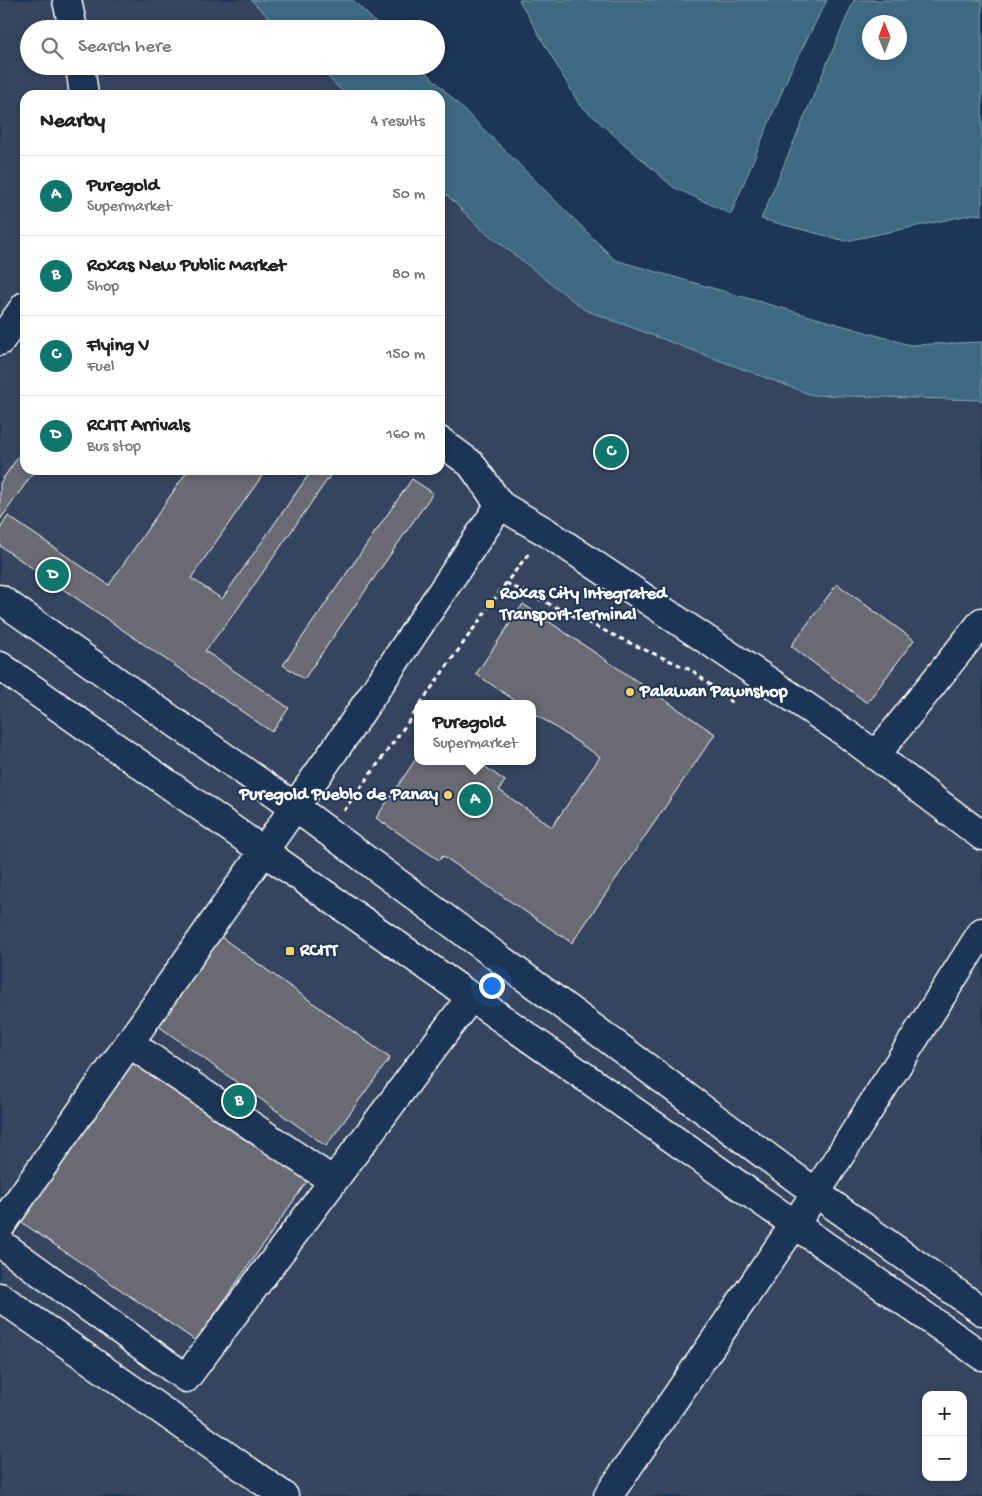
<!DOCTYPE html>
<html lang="en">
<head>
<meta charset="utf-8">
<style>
  :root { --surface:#fff; --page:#f6f6f6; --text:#222; --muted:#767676; --line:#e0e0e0; --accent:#0f766e }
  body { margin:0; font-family:"Gochi Hand",sans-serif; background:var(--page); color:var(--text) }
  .controls { position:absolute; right:15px; bottom:15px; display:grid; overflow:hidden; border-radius:10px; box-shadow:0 2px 8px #0003 }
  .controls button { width:45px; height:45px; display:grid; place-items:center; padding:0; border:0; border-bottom:1px solid var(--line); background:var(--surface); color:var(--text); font:25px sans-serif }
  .compass { position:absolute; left:862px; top:15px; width:45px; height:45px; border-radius:50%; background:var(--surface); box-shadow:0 2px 8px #0003; rotate:359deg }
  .you { position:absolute; left:491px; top:985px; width:18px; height:18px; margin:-12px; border:4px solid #fff; border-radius:50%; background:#1a73e8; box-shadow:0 0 0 8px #1a73e833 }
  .badge { display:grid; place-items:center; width:32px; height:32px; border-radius:50%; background:var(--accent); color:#fff; font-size:16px; font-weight:700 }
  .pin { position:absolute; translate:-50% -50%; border:2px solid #fff; box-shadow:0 1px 5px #0006 }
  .popup { position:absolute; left:414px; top:700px; width:122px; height:65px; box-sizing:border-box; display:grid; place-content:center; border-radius:10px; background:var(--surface); filter:drop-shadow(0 1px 4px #0005); font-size:16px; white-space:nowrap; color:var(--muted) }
  .popup b { font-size:19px; color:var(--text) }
  .popup::after { content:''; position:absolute; left:50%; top:100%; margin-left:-10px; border:10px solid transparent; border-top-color:var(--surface) }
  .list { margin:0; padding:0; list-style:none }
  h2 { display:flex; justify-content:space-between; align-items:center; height:65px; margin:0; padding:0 20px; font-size:21px }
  h2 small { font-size:16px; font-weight:400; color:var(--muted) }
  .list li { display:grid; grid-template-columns:32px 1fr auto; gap:15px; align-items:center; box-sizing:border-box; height:80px; padding:0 20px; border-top:1px solid var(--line) }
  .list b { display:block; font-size:19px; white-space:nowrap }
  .list p { margin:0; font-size:16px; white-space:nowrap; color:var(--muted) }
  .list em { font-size:16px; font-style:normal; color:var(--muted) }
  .icon { flex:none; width:28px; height:28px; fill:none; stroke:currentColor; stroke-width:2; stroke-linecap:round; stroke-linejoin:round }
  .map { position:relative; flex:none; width:982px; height:1496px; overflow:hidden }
  .search { position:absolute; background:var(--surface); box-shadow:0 2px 8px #0003; left:20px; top:20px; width:425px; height:55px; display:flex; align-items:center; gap:12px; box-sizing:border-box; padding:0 18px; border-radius:28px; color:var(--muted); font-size:19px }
  .panel { position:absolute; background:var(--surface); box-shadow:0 2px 8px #0003; left:20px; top:90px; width:425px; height:385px; border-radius:15px }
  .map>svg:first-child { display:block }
  .built { fill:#34455f; fill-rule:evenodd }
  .water { fill:#3e6983; stroke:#8ba5b5; fill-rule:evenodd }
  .building { fill:#6a6b73; stroke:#fff }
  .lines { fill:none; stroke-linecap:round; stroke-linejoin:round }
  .minor-casing { stroke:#fff; stroke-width:31 }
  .path { stroke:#fff; stroke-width:3; stroke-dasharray:5 4; stroke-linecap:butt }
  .minor { stroke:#1d3557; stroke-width:28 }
  .poi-dot { fill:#ffd166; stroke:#1d3557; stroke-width:2 }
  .labels { text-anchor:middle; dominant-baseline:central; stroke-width:4; stroke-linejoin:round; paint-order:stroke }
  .poi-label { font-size:18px; font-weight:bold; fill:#fff; stroke:#1d3557; text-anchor:start }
</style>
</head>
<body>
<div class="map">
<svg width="982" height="1496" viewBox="0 0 982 1496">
  <rect width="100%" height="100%" fill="#1d3557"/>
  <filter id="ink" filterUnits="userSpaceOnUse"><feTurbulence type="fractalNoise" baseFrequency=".02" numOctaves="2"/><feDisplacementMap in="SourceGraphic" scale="10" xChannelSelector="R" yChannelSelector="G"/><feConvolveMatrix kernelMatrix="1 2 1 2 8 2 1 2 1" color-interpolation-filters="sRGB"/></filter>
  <g filter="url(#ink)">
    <!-- built -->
    <path class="built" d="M 0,0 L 251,0 L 280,29 L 29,29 L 29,66 L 317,66 L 346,95 L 25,95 L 25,470 L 440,470 L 440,188 L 479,227 L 585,310 L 812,395 L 982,400 L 982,1496 L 0,1496 ZM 418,704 L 532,704 L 532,761 L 418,761 ZM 926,1395 L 963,1395 L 963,1477 L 926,1477 Z"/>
    <!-- water -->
    <path class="water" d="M 251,0 L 353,0 L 382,29 L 280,29 Z
      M 519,0 L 827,0 L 790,72 L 731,214 L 673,187 L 579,104 Z
      M 854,0 L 982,0 L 982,215 L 974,214 L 846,241 L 761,219 ZM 870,22 L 900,22 L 900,52 L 870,52 Z
      M 317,66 L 420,66 L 615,260 L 910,345 L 982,342 L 982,400 L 812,395 L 585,310 L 479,227 L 440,188 L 440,95 L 346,95 Z"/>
    <!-- building -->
    <path class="building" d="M 25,447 L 25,470 L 35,470 L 0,520 L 0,483 Z
      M 188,470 L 266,470 L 191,578 L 222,599 L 312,470 L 334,470 L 236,611 L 205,651 L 289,708 L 272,732 L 0,546 L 0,529 L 8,516 L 109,585 Z
      M 412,479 L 433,493 L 304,679 L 283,665 Z
      M 837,584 L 914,640 L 867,703 L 791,646 Z
      M 523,604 L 715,734 L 572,943 L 443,856 L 439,860 L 376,818 L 418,756 L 418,761 L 477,761 L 505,781 L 499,790 L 552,827 L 600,757 L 532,712 L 532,704 L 520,704 L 476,674 Z
      M 221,937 L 390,1058 L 326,1146 L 157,1025 Z
      M 135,1058 L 310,1177 L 196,1341 L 21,1222 Z"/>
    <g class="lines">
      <!-- minor casing -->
      <g class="minor-casing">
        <path id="minor" d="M 67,0 L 73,29
          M 80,66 L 84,95
          M 0,341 L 25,306
          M 440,441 L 471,464 L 500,505 L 546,532 L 847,734 L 982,836
          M 0,599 L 295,807 L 816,1193 L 982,1311
          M 0,666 L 982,1356
          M 875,756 L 982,622
          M 129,1043 L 333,1181
          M 0,1227 L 348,731 L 500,505
          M 0,1243 L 186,1378 L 471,997
          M 0,1297 L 284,1496
          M 608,1496 L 816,1193 L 982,932"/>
      </g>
      <!-- path -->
      <path class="path" d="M 506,583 L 632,644 L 693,671 L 735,705
        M 420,704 L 506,583 L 530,552
        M 344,811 L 418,708"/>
      <!-- minor -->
      <use href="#minor" class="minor"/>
    </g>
  </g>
  <!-- markers -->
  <g class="poi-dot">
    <rect x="485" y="599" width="10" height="10" rx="2.5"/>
    <circle cx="630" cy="692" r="5"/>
    <circle cx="448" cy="795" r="5"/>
    <rect x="285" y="946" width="10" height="10" rx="2.5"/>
  </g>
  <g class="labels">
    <!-- poi labels -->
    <g class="poi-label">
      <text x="500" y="594">Roxas City Integrated<tspan x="500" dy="21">Transport Terminal</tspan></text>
      <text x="640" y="692">Palawan Pawnshop</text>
      <text x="438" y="795" text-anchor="end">Puregold Pueblo de Panay</text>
      <text x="300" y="951">RCITT</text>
    </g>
  </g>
</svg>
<div class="controls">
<button>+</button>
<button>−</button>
</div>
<svg class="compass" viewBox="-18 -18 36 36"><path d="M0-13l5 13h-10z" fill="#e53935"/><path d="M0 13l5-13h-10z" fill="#767676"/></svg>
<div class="you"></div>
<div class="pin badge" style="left:475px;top:800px">A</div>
<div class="popup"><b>Puregold</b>Supermarket</div>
<div class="pin badge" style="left:239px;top:1101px">B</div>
<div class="pin badge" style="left:611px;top:452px">C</div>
<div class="pin badge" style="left:53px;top:575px">D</div>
<div class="search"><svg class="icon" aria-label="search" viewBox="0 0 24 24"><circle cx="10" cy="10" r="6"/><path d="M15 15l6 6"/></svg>Search here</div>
<section class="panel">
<h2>Nearby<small>4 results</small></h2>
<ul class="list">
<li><span class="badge">A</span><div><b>Puregold</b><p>Supermarket</p></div><em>50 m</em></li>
<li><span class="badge">B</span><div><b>Roxas New Public Market</b><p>Shop</p></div><em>80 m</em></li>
<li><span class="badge">C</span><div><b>Flying V</b><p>Fuel</p></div><em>150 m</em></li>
<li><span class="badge">D</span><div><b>RCITT Arrivals</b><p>Bus stop</p></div><em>160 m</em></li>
</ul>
</section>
</div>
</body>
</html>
